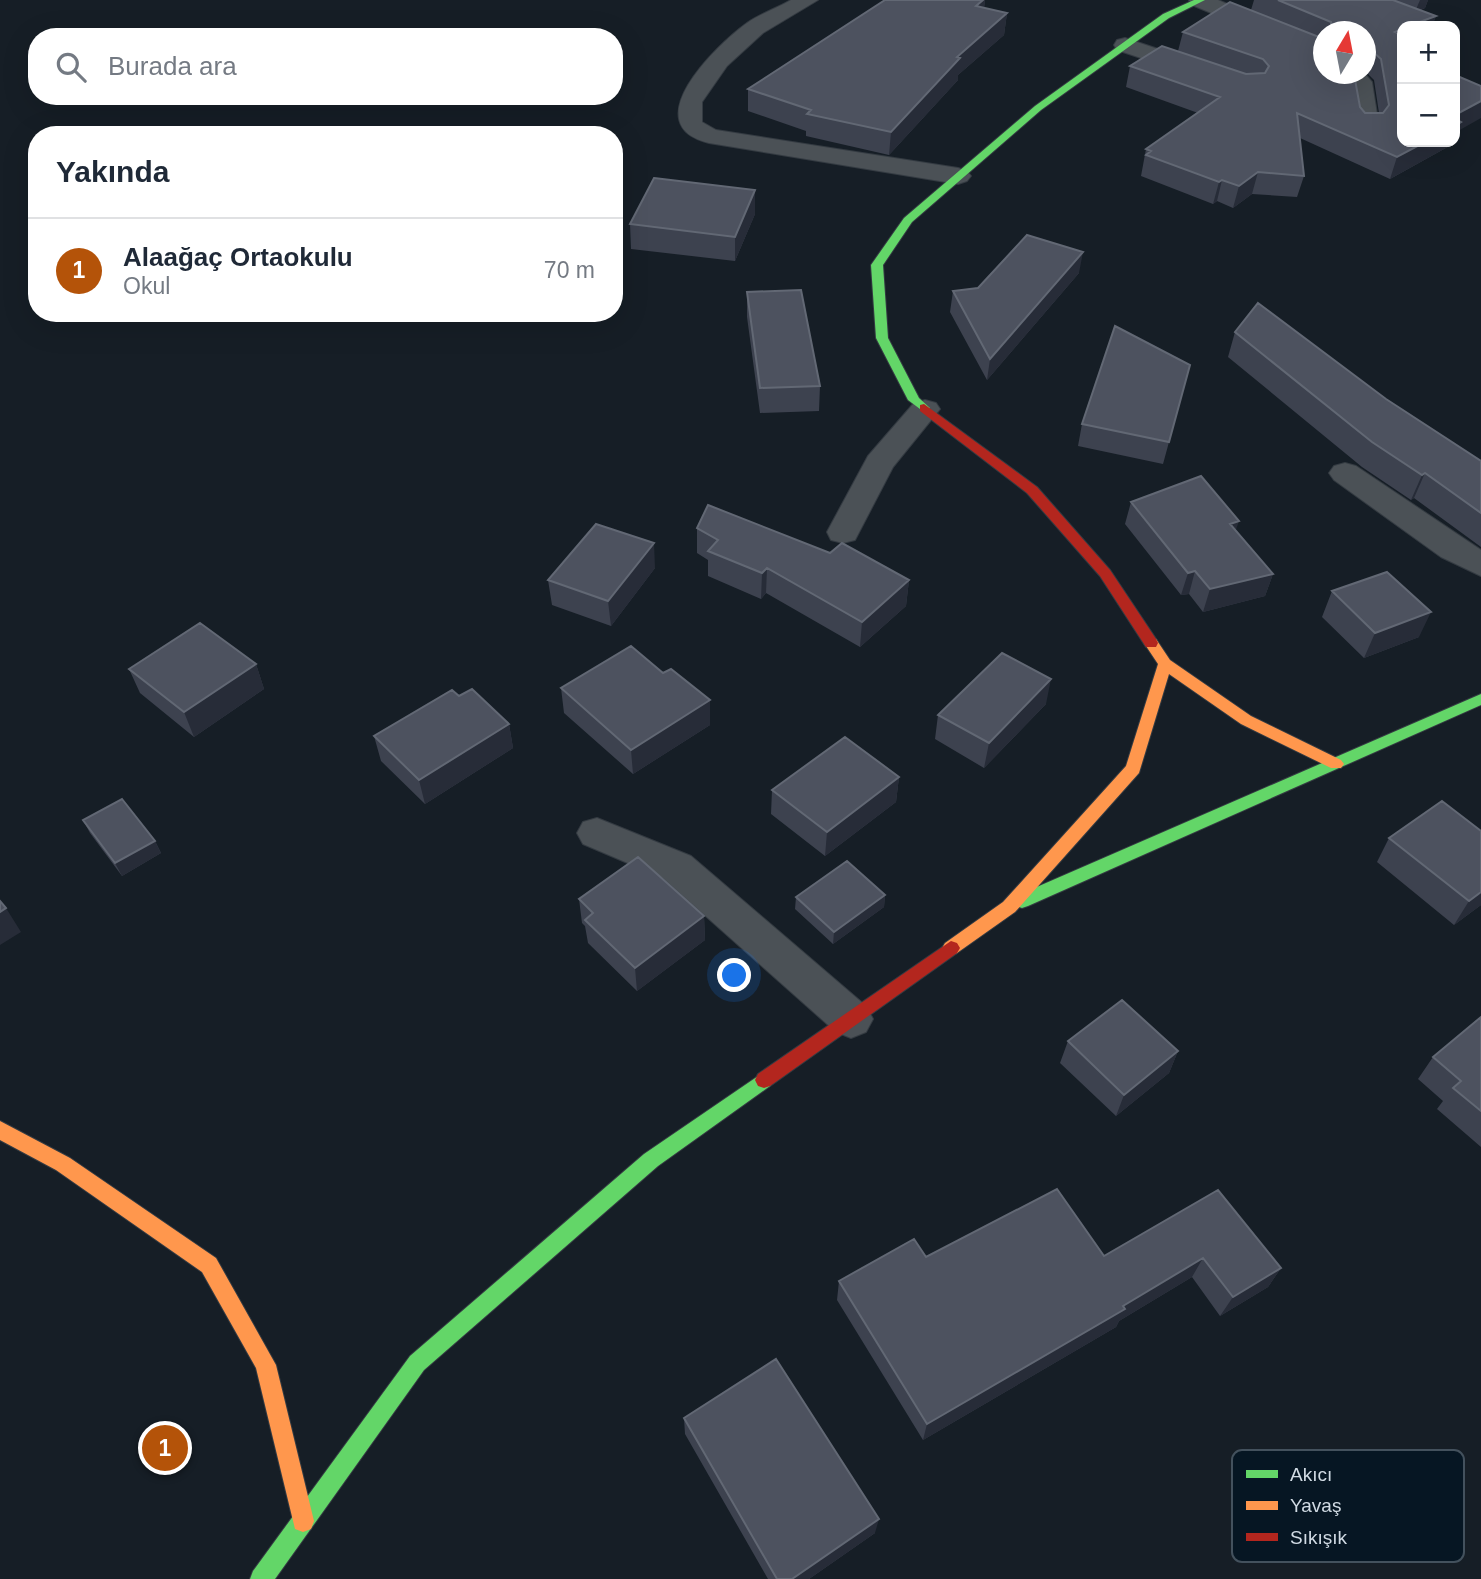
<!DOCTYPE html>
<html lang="tr">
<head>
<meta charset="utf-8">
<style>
  :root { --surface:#fff; --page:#f2f2f3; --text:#1f2937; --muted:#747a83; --line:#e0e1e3; --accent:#b45309 }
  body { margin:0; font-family:Helvetica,sans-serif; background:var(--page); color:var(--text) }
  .controls { position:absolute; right:21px; top:21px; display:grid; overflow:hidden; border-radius:14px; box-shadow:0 7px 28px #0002 }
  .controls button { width:63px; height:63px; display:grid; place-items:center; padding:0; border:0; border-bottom:2px solid var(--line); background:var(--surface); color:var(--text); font:35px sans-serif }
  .compass { position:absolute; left:1313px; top:21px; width:63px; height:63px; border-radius:50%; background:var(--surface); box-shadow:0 7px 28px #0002; rotate:10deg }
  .you { position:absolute; left:735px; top:976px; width:24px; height:24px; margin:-18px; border:5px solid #fff; border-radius:50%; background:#1a73e8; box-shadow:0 0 0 10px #1a73e833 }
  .badge { display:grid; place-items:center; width:46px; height:46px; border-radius:50%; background:var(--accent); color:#fff; font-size:23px; font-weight:700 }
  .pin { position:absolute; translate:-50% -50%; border:4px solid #fff; box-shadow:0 2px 7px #0006 }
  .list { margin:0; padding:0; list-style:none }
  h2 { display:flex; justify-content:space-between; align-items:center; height:91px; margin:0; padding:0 28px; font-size:30px }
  h2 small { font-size:23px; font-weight:400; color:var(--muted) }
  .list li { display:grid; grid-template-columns:46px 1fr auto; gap:21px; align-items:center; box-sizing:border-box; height:105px; padding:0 28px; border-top:2px solid var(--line) }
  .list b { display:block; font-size:26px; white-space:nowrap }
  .list p { margin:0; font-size:23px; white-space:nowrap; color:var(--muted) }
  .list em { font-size:23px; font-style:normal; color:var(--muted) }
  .icon { flex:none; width:38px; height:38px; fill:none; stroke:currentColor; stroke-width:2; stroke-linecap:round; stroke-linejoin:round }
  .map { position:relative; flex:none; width:1481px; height:1579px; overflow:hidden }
  .search { position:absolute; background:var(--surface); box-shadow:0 7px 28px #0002; left:28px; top:28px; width:595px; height:77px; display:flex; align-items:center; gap:18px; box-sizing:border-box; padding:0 24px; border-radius:28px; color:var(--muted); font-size:26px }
  .panel { position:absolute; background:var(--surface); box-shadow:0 7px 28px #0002; left:28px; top:126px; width:595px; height:196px; border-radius:28px }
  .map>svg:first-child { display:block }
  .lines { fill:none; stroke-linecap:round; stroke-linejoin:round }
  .street-casing { stroke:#343b42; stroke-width:2 }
  .fast-casing { stroke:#343b42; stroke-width:2 }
  .slow-casing { stroke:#343b42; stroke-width:2 }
  .jam-casing { stroke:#343b42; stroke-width:2 }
  .street { fill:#4b5156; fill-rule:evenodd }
  .fast { fill:#63d668; fill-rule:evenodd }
  .slow { fill:#ff974d; fill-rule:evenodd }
  .jam { fill:#b3261e; fill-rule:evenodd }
  .wall { fill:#3d424f; fill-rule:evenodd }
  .shaded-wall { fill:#272c38 }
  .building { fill:#4d525f; stroke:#626874; stroke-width:2 }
  .key { fill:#061623; stroke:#43515d; stroke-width:2 }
  .key-label { font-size:19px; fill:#d1dbe4 }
</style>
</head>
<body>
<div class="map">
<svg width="1481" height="1579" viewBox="0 0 1481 1579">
  <rect width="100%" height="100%" fill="#161e26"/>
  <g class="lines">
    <!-- street casing -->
    <g class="street-casing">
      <path id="street" d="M 791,0 L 818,0 L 763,33 L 727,66 L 702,102 L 702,122 L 716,130 L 958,168 L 967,171 L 971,176 L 967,181 L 958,184 L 709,143 C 635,125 715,46 747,23 C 760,14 777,8 791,0 Z
        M 1189,0 L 1218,0 L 1324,45 L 1324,60 L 1192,5 Z
        M 1125,38 L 1206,65 L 1210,70 L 1206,75 L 1198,77 L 1117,50 L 1114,45 L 1117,40 Z
        M 1341,74 L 1365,74 L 1372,82 L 1379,127 L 1376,132 L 1358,132 L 1355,127 L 1349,84 Z
        M 925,400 L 936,403 L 940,409 L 893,467 L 855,540 L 843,543 L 831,540 L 827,532 L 868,456 L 914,403 Z
        M 1345,463 L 1356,466 L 1481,550 L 1481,576 L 1441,557 L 1334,480 L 1329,473 L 1334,466 Z
        M 597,818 L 691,856 L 866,1006 L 873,1019 L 866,1032 L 851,1038 L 836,1032 L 663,878 L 583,844 L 577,833 L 583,822 Z"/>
    </g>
    <!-- fast casing -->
    <g class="fast-casing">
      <path id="fast" d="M 1194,0 L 1205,0 L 1169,18 L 1041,110 L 912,222 L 883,265 L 888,338 L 919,398 L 930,408 L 924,412 L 908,400 L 876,338 L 871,265 L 904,218 L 1035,106 L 1163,14 Z
        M 1481,694 L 1481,705 L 1028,906 L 1022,908 L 1016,906 L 1014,901 L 1016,896 Z
        M 764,1072 L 770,1074 L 773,1080 L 770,1086 L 658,1166 L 424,1370 L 275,1579 L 250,1579 L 253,1571 L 410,1356 L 644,1154 Z"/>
    </g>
    <!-- slow casing -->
    <g class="slow-casing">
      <path id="slow" d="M 1151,638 L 1156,639 L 1170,660 L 1251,716 L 1341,760 L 1344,764 L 1341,768 L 1331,768 L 1241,724 L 1169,674 L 1139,773 L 1015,912 L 957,953 L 951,955 L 945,953 L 942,948 L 945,943 L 1003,902 L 1126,766 L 1158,664 L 1144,643 Z
        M 0,1121 L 70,1158 L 216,1258 L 276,1365 L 314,1521 L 311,1529 L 303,1532 L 295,1529 L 256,1368 L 202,1272 L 56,1170 L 0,1140 Z"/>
    </g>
    <!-- jam casing -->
    <g class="jam-casing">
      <path id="jam" d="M 924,404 L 1037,487 L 1110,570 L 1156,639 L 1158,643 L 1156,647 L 1146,647 L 1100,576 L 1027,493 L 920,411 L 920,405 Z
        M 951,941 L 957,943 L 960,948 L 957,953 L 770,1086 L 764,1088 L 758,1086 L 755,1080 L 758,1074 Z"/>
    </g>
    <!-- street -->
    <use href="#street" class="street"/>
    <!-- fast -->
    <use href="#fast" class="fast"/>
    <!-- slow -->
    <use href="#slow" class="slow"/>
    <!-- jam -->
    <use href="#jam" class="jam"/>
  </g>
  <!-- wall -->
  <path class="wall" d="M 985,0 L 984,8 L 1007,13 L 1004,35 L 958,75 L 958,80 L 889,155 L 806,136 L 806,131 L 748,111 L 748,89 Z
    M 1254,0 L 1428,0 L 1425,8 L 1421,10 L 1436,16 L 1432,26 L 1402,26 L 1402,142 L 1454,142 L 1453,144 L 1390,179 L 1300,138 L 1304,176 L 1297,197 L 1252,194 L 1233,208 L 1217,201 L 1213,204 L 1141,176 L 1146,149 L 1198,113 L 1126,87 L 1130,66 L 1178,51 L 1183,32 L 1251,10 ZM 1324,32 L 1366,32 L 1366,72 L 1374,80 L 1379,113 L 1365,113 L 1324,74 Z
    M 755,214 L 735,261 L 631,249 L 630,224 Z
    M 1079,273 L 987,380 L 950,312 L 953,291 Z
    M 747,292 L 820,386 L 819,411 L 760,413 L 747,317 Z
    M 1235,332 L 1386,399 L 1481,461 L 1481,547 L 1414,498 L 1411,500 L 1362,467 L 1228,357 Z
    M 1190,365 L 1163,464 L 1078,446 L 1082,424 Z
    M 1131,502 L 1236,530 L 1273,574 L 1265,596 L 1203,612 L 1189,594 L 1181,595 L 1125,524 Z
    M 697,528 L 830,553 L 909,580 L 906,606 L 860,647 L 766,593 L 761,599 L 708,576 L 708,560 L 697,553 Z
    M 655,568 L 611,626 L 552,605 L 548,580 Z
    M 1332,591 L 1419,637 L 1364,658 L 1322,617 Z
    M 256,664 L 264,689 L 194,737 L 140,693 L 129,669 Z
    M 663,673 L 710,700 L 710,725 L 633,774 L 564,713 L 561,688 Z
    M 459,696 L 509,724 L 513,748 L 425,804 L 381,761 L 374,736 Z
    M 1046,704 L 984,768 L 935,739 L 938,715 Z
    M 899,777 L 896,802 L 825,856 L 771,814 L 772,790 Z
    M 83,820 L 155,841 L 161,853 L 122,876 L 90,833 Z
    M 1481,831 L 1481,905 L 1454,925 L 1377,862 L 1389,838 Z
    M 885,895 L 884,907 L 833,944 L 795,909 L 796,897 Z
    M 579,899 L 704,916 L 705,940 L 637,991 L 588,943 L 585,926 L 582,923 Z
    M 1481,1017 L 1481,1147 L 1437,1109 L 1443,1101 L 1418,1079 L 1433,1057 Z
    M 1068,1041 L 1178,1051 L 1169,1073 L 1116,1116 L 1060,1063 Z
    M 1218,1190 L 1281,1268 L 1268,1287 L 1220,1316 L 1192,1277 L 1119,1321 L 1116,1327 L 923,1440 L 837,1300 L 839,1281 L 926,1257 L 1104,1256 Z
    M 684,1418 L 875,1533 L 809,1579 L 768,1579 L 685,1434 Z"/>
  <!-- shaded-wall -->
  <path class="shaded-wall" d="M 983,0 L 985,0 L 983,20 L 976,6 Z
    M 1420,0 L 1428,0 L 1425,8 L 1415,12 Z
    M 1007,13 L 1004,35 L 958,75 L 958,80 L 889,155 L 891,132 L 957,57 Z
    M 1436,16 L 1432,26 L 1409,26 Z
    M 1481,101 L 1481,118 L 1458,131 L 1455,139 L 1455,115 Z
    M 1425,142 L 1454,142 L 1453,144 L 1390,179 L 1397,157 Z
    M 1258,172 L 1252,194 L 1233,208 L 1239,186 Z
    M 1222,180 L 1217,201 L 1213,204 L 1219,182 Z
    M 755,190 L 755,214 L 735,261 L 735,237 Z
    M 1083,252 L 1079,273 L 987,380 L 990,359 Z
    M 1425,473 L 1414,498 L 1411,500 L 1422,475 Z
    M 1239,521 L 1231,544 L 1230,524 Z
    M 654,543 L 655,568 L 611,626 L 608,601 Z
    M 767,568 L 766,593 L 761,599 L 762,573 Z
    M 1195,571 L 1189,594 L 1181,595 L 1188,573 Z
    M 1273,574 L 1265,596 L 1203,612 L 1210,589 Z
    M 909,580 L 906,606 L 860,647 L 862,622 Z
    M 1431,612 L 1419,637 L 1364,658 L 1375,633 Z
    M 256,664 L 264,689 L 194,737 L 184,712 Z
    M 1051,679 L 1046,704 L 984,768 L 989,743 Z
    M 710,700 L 710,725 L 633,774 L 631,750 Z
    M 509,724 L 513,748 L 425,804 L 419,780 Z
    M 899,777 L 896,802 L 825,856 L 827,832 Z
    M 155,841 L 161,853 L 122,876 L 115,863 Z
    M 1481,892 L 1481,905 L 1454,925 L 1469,901 Z
    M 885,895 L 884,907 L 833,944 L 834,932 Z
    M 6,908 L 21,932 L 0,945 L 0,912 Z
    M 704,916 L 705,940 L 637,991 L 635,968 Z
    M 1178,1051 L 1169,1073 L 1116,1116 L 1124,1095 Z
    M 1203,1258 L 1192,1277 L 1119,1321 L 1116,1327 L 923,1440 L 927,1424 Z
    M 1281,1268 L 1268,1287 L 1220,1316 L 1233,1297 Z
    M 879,1519 L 875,1533 L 809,1579 L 792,1579 Z"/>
  <!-- building -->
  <path class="building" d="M 885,0 L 983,0 L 976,6 L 1007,13 L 957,57 L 960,58 L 891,132 L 807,114 L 811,110 L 748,89 Z
    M 1278,0 L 1393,0 L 1436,16 L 1409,26 L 1402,26 L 1402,29 L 1395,32 L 1402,35 L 1402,142 L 1425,142 L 1397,157 L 1297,113 L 1304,176 L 1258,172 L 1239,186 L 1222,180 L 1219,182 L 1146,155 L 1151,151 L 1146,149 L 1220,97 L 1130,66 L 1162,46 L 1246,74 L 1265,73 L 1269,66 L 1263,59 L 1183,32 L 1230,2 L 1324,39 L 1324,74 L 1354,74 L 1360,107 L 1365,113 L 1383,113 L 1389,105 L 1381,59 L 1372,51 L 1366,51 L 1366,32 L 1331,32 L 1331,22 Z
    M 1455,75 L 1481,86 L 1481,101 L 1455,115 Z
    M 1455,119 L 1461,122 L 1455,126 Z
    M 654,178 L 755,190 L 735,237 L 630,224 Z
    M 1027,235 L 1083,252 L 990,359 L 953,291 L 978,288 Z
    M 801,290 L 820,386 L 760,388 L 747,292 Z
    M 1258,303 L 1386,399 L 1481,461 L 1481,513 L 1425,473 L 1422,475 L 1372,442 L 1235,332 Z
    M 1115,326 L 1190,365 L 1169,442 L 1082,424 Z
    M 1201,476 L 1239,521 L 1230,524 L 1273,574 L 1210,589 L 1195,571 L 1188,573 L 1131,502 Z
    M 708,505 L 830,553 L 842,543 L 909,580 L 862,622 L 767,568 L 762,573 L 708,551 L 718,540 L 697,528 Z
    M 596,524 L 654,543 L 608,601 L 548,580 Z
    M 1387,572 L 1431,612 L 1375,633 L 1332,591 Z
    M 200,623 L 256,664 L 184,712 L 129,669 Z
    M 631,646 L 663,673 L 671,669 L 710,700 L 631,750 L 561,688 Z
    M 1002,653 L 1051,679 L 989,743 L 938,715 Z
    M 472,689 L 509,724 L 419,780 L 374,736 L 452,690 L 459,696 Z
    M 845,737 L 899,777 L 827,832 L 772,790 Z
    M 122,799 L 155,841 L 115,863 L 83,820 Z
    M 1442,801 L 1481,831 L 1481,892 L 1469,901 L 1389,838 Z
    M 638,857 L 704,916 L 635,968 L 585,920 L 593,913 L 579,899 Z
    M 847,861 L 885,895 L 834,932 L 796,897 Z
    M 0,901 L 6,908 L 0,912 Z
    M 1122,1000 L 1178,1051 L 1124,1095 L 1068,1041 Z
    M 1481,1017 L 1481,1111 L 1453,1088 L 1461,1081 L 1433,1057 Z
    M 1057,1189 L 1104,1256 L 1218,1190 L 1281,1268 L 1233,1297 L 1203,1258 L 1123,1306 L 1125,1309 L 927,1424 L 839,1281 L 914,1239 L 926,1257 Z
    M 776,1359 L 879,1519 L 792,1579 L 777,1579 L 684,1418 Z"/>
  <!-- legend -->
  <rect x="1232" y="1450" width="232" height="112" rx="10" class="key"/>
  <rect x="1246" y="1470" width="32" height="8" fill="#63d668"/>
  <rect x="1246" y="1501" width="32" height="9" fill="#ff974d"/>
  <rect x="1246" y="1533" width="32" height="8" fill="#b3261e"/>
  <g class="key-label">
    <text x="1290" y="1481">Akıcı</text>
    <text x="1290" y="1512">Yavaş</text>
    <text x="1290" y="1544">Sıkışık</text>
  </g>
</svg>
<div class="controls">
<button>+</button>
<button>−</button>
</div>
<svg class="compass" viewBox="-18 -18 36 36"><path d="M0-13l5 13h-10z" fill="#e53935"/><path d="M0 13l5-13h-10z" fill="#747a83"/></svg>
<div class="you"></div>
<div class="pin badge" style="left:165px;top:1448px">1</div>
<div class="search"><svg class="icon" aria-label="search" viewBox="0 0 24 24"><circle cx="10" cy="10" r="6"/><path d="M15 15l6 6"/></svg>Burada ara</div>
<section class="panel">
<h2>Yakında<small></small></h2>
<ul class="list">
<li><span class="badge">1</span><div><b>Alaağaç Ortaokulu</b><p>Okul</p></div><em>70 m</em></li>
</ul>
</section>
</div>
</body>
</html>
